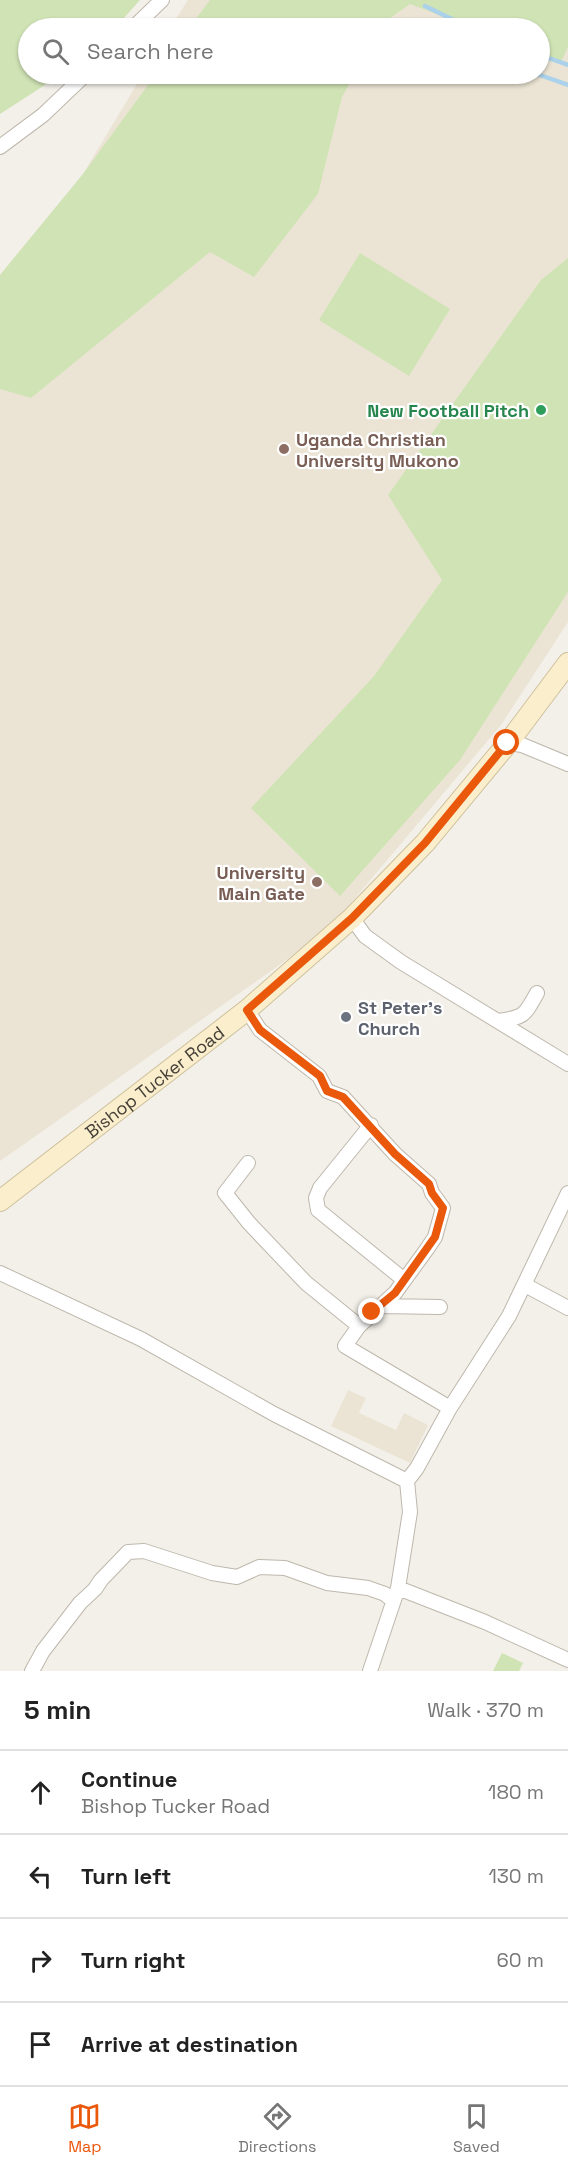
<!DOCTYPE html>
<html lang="en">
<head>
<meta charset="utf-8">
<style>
  :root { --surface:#fff; --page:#f2f2f2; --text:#222; --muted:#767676; --line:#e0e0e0; --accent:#ea580c }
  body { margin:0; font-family:"Space Grotesk",sans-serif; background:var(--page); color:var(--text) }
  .stop { position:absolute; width:18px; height:18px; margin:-14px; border:4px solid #ea580c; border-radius:50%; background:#fff }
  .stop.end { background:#ea580c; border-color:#fff; box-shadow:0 2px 6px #0008 }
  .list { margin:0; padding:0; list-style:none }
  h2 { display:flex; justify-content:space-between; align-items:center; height:78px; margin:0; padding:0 24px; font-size:26px }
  h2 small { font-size:20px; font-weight:400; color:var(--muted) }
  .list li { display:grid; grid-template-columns:39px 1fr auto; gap:18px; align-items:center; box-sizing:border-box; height:84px; padding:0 24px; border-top:2px solid var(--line) }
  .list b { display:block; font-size:22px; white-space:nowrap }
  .list p { margin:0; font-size:20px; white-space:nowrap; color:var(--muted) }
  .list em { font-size:20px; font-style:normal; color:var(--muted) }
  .icon { flex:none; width:33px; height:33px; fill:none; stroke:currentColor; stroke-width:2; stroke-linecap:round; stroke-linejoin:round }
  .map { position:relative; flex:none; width:568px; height:1671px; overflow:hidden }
  .search { position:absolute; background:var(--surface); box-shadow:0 2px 4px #0004; left:18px; right:18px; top:18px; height:66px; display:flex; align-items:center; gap:15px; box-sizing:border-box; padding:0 21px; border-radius:33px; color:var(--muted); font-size:22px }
  .sheet { height:414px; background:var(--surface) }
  nav { display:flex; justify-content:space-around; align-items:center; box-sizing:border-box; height:84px; border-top:2px solid var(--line); background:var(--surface); font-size:16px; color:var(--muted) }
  nav a { display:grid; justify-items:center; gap:3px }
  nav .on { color:var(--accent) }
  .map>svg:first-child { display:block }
  .education { fill:#ebe4d4 }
  .green { fill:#d0e3b5 }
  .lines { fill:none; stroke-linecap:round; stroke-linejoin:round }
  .stream { stroke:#abd2ea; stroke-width:4.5 }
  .minor-casing { stroke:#beb7ac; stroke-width:16 }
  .secondary-casing { stroke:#cec09c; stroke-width:22 }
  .minor { stroke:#fff; stroke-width:14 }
  .secondary { stroke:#faeecc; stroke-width:20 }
  .route { stroke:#ea580c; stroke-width:8 }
  .leisure-dot { fill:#2e9e5b; stroke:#fff; stroke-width:2 }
  .education-dot { fill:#8d6e63; stroke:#fff; stroke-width:2 }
  .worship-dot { fill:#6b7280; stroke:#fff; stroke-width:2 }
  .labels { text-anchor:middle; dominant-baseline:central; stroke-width:4.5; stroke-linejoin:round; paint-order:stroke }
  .leisure-label { font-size:18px; font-weight:bold; fill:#27864d; stroke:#fff; text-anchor:end }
  .education-label { font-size:18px; font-weight:bold; fill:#785e54; stroke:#fff; text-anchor:start }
  .worship-label { font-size:18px; font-weight:bold; fill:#5b616d; stroke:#fff; text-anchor:start }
  .street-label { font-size:18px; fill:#464038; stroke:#fff }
</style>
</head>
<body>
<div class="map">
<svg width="568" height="1671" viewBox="0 0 568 1671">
  <rect width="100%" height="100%" fill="#f3f0e9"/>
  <!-- education -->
  <path class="education" d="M 188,0 L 568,0 L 568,622 L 501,725 L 340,916 L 322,934 L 271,971 L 0,1161 L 0,275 L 83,174 L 143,74 L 540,74 L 540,28 L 170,28 Z
    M 348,1390 L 366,1398 L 359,1413 L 396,1430 L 404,1413 L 428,1425 L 410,1463 L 331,1426 Z"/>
  <!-- green -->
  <path class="green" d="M 0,0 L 140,0 L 115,28 L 28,28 L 28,74 L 62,74 L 0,114 Z
    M 210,0 L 568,0 L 568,47 L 561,62 L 540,54 L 540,28 L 474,28 L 410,4 L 383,23 L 380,28 L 189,28 Z
    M 156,74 L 355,74 L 342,97 L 318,194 L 254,277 L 210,252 L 31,398 L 0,389 L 0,275 L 83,174 Z
    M 360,253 L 450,309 L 409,376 L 319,320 Z
    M 568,258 L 568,592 L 460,760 L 340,896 L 251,808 L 374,676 L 442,580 L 388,495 L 541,280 Z
    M 502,1653 L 523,1663 L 519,1671 L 493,1671 Z"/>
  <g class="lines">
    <!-- stream -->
    <path class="stream" d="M 425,6 L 470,28
      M 419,22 L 434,28
      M 540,55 L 568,65
      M 537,74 L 568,85"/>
    <!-- minor casing -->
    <g class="minor-casing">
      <path id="minor" d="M 133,28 L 162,0
        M 0,147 L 43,115 L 86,74
        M 508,743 L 522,745 L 568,764
        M 352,918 L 365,936 L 401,962 L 568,1064
        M 247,1010 L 260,1030 L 319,1076 L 327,1091 L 343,1097 L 395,1154 L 429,1184 L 432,1193 L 443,1208 L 435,1237 L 427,1249 L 395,1293 L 359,1326 L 345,1346 L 450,1408
        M 498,1021 C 525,1017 524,1016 537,993
        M 371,1125 L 320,1188 L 316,1198 L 318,1210 L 403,1279
        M 248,1163 L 225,1193 L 249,1223 L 306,1283 L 359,1326
        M 0,1273 L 141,1339 L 274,1414 L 407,1481 L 410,1512 L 398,1588 L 370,1671
        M 525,1285 L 568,1308
        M 380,1306 L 440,1307
        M 407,1481 L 417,1468 L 450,1408 L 509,1316 L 568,1193
        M 398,1588 L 485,1622 L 568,1660
        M 32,1671 L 43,1651 L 80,1603 L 95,1589 L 101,1580 L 128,1552 L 144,1551 L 212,1573 L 237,1577 L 259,1567 L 285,1568 L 327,1583 L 368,1588 L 385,1594 L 393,1601"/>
    </g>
    <!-- secondary casing -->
    <g class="secondary-casing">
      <g id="secondary">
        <path id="s1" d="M 0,1201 L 247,1010 L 352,918 L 425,843 L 508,743 L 568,663"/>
      </g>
    </g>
    <!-- minor -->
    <use href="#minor" class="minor"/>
    <!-- secondary -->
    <use href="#secondary" class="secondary"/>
  </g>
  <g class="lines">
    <!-- route -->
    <path class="route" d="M 372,1312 L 395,1293 L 435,1237 L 443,1208 L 432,1193 L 429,1184 L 395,1154 L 343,1097 L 327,1091 L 320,1076 L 260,1030 L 247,1010 L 352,918 L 425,843 L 507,743"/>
  </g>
  <!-- markers -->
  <circle class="leisure-dot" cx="541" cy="410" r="6"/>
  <g class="education-dot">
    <circle cx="284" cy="449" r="6"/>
    <circle cx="317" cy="882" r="6"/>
  </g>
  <circle class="worship-dot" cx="346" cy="1017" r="6"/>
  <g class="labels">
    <!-- leisure labels -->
    <g class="leisure-label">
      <text x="529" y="410">New Football Pitch</text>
    </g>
    <!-- education labels -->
    <g class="education-label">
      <text x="296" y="439">Uganda Christian<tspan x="296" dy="21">University Mukono</tspan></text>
      <text x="305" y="872" text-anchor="end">University<tspan x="305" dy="21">Main Gate</tspan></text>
    </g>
    <!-- worship labels -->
    <g class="worship-label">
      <text x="358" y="1007">St Peter's<tspan x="358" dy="21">Church</tspan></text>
    </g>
    <!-- street labels -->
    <g class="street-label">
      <text stroke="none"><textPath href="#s1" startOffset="195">Bishop Tucker Road</textPath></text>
    </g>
  </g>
</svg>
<div class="stop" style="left:507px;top:743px"></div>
<div class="stop end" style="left:372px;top:1312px"></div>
<div class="search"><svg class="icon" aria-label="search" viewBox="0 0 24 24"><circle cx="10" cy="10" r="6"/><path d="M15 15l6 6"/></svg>Search here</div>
</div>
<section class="sheet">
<h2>5 min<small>Walk · 370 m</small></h2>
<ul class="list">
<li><svg class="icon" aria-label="ahead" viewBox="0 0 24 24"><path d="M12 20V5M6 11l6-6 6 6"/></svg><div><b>Continue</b><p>Bishop Tucker Road</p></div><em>180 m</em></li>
<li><svg class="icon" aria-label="left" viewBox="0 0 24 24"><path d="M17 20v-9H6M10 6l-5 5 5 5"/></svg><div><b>Turn left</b></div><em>130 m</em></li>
<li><svg class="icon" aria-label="right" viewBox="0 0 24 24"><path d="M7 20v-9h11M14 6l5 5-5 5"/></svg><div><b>Turn right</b></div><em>60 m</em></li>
<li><svg class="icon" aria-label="arrive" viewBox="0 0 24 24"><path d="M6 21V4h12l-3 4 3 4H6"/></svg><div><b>Arrive at destination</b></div></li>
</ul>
</section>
<nav>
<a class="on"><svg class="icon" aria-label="map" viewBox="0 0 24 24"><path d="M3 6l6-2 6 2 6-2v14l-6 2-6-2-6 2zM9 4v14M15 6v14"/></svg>Map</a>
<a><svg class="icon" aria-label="directions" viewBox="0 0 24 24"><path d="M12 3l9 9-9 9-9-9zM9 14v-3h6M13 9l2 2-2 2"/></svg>Directions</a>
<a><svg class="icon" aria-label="saved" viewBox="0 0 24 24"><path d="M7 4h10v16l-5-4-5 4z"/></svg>Saved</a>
</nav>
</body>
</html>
